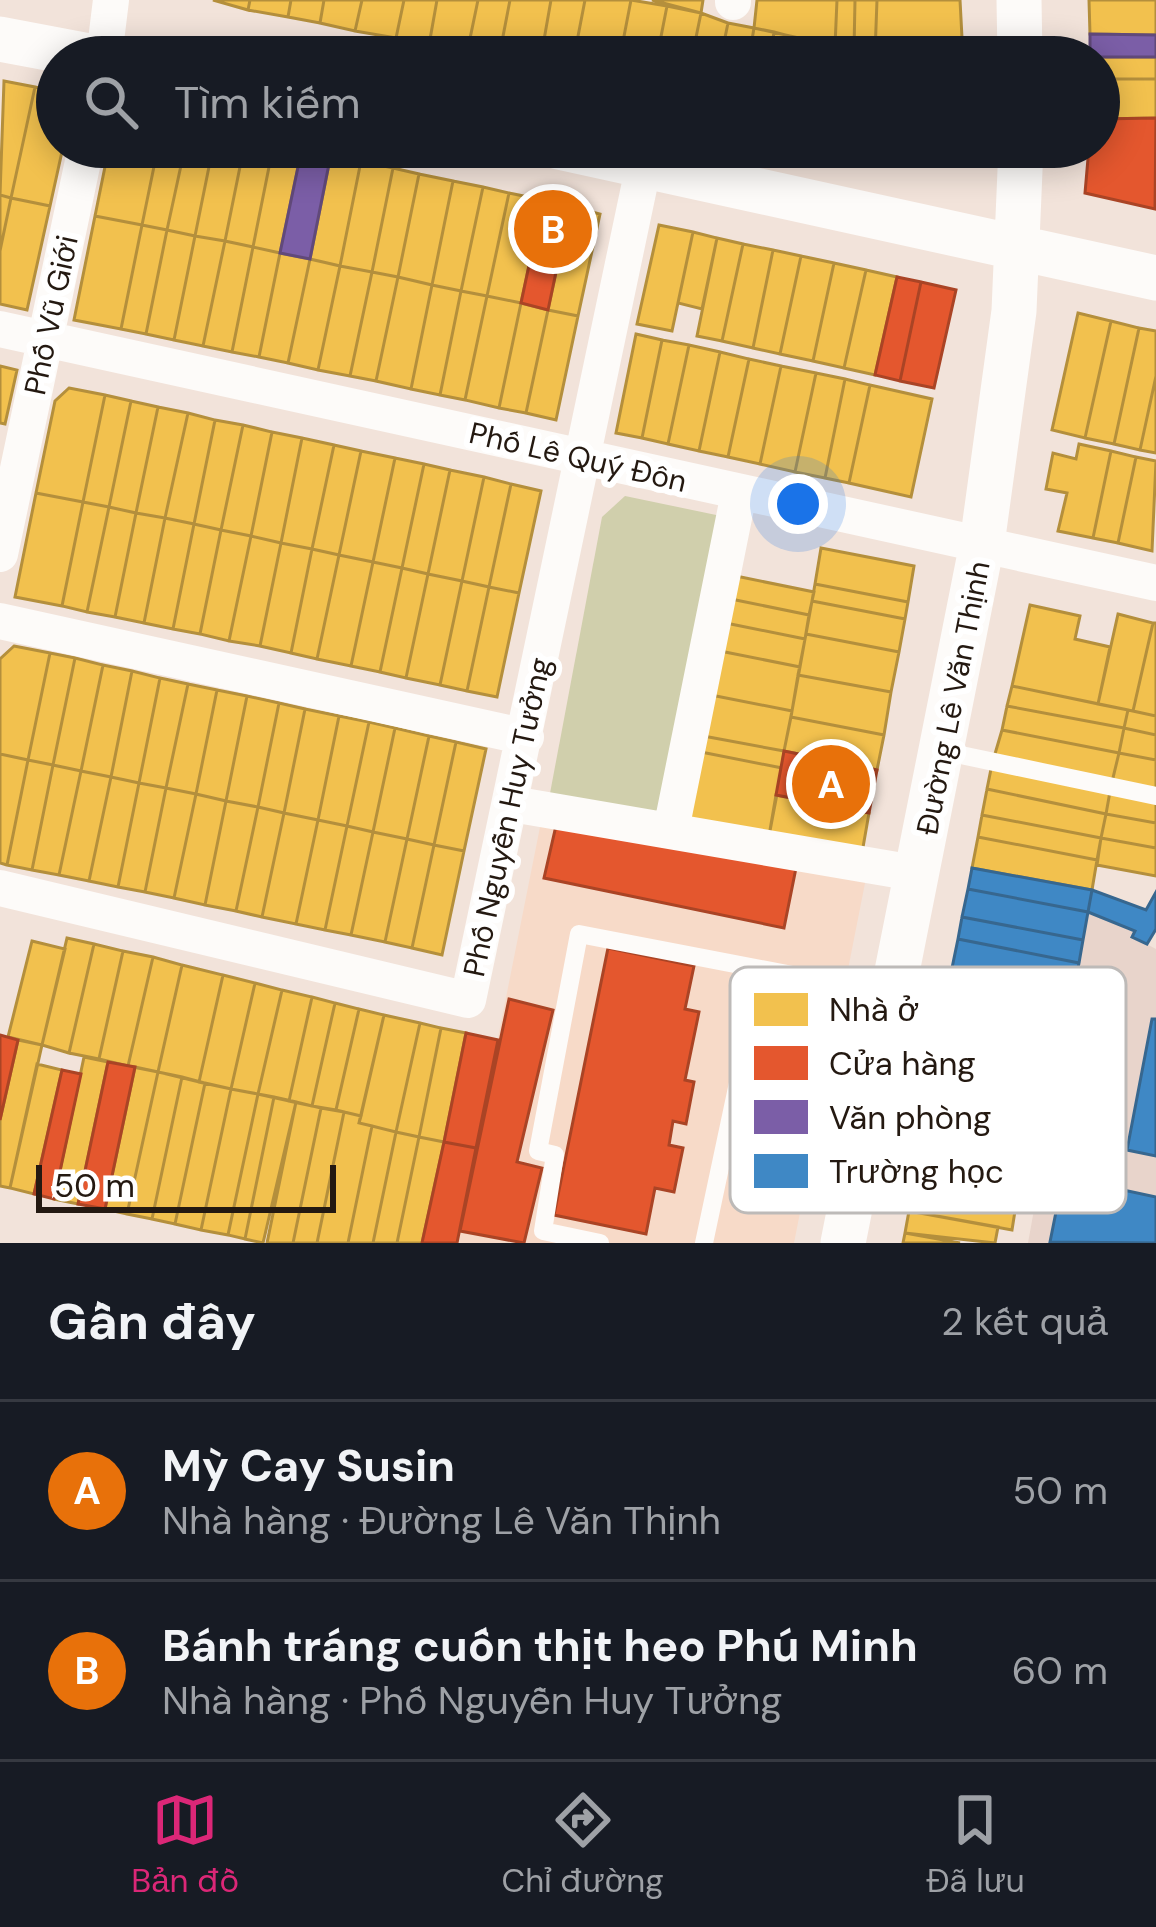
<!DOCTYPE html>
<html lang="vi">
<head>
<meta charset="utf-8">
<style>
  :root { --surface:#171b24; --page:#242831; --text:#f1f3f6; --muted:#9ea1a6; --line:#363941; --accent:#db2777 }
  body { margin:0; font-family:"DM Sans",sans-serif; background:var(--page); color:var(--text) }
  .scale { position:absolute; left:36px; bottom:30px; width:300px; box-sizing:border-box; padding-left:12px; border:6px solid #241911; border-top:0; font-size:33px; line-height:42px; white-space:nowrap; color:#241911; -webkit-text-stroke:9px #fff; paint-order:stroke }
  .you { position:absolute; left:798px; top:504px; width:42px; height:42px; margin:-30px; border:9px solid #fff; border-radius:50%; background:#1a73e8; box-shadow:0 0 0 18px #1a73e833 }
  .badge { display:grid; place-items:center; width:78px; height:78px; border-radius:50%; background:var(--accent); color:#fff; font-size:39px; font-weight:700 }
  .pin { position:absolute; translate:-50% -50%; border:6px solid #fff; box-shadow:0 3px 12px #0006 }
  .list { margin:0; padding:0; list-style:none }
  h2 { display:flex; justify-content:space-between; align-items:center; height:156px; margin:0; padding:0 48px; font-size:51px }
  h2 small { font-size:39px; font-weight:400; color:var(--muted) }
  .list li { display:grid; grid-template-columns:78px 1fr auto; gap:36px; align-items:center; box-sizing:border-box; height:180px; padding:0 48px; border-top:3px solid var(--line) }
  .list b { display:block; font-size:45px; white-space:nowrap }
  .list p { margin:0; font-size:39px; white-space:nowrap; color:var(--muted) }
  .list em { font-size:39px; font-style:normal; color:var(--muted) }
  .icon { flex:none; width:66px; height:66px; fill:none; stroke:currentColor; stroke-width:2; stroke-linecap:round; stroke-linejoin:round }
  .map { position:relative; flex:none; width:1156px; height:1243px; overflow:hidden }
  .search { position:absolute; background:var(--surface); box-shadow:0 6px 30px #0003; left:36px; right:36px; top:36px; height:132px; display:flex; align-items:center; gap:30px; box-sizing:border-box; padding:0 42px; border-radius:66px; color:var(--muted); font-size:45px }
  .sheet { height:516px; background:var(--surface) }
  nav { display:flex; justify-content:space-around; align-items:center; box-sizing:border-box; height:168px; border-top:3px solid var(--line); background:var(--surface); font-size:33px; color:var(--muted) }
  nav a { display:grid; justify-items:center; gap:6px }
  nav .on { color:var(--accent) }
  .map>svg:first-child { display:block }
  .built { fill:#f7dac8 }
  .education { fill:#e8d4cb }
  .green { fill:#d0cfac }
  .homes { fill:#f2c14e; stroke:#b48f3c; stroke-width:3 }
  .shops { fill:#e4572e; stroke:#aa4425; stroke-width:3 }
  .offices { fill:#7b5ea7; stroke:#61497a; stroke-width:3 }
  .schools { fill:#3f88c5; stroke:#37678f; stroke-width:3 }
  .lines { fill:none; stroke-linecap:round; stroke-linejoin:round }
  .service { stroke:#fdfbf9; stroke-width:18 }
  .minor { stroke:#fdfbf9; stroke-width:36 }
  .tertiary { stroke:#fdfbf9; stroke-width:45 }
  .labels { text-anchor:middle; dominant-baseline:central; stroke-width:12; stroke-linejoin:round; paint-order:stroke }
  .street-label { font-size:30px; fill:#241911; stroke:#fff }
  .key { fill:#fff; stroke:#bdbab8; stroke-width:3 }
  .key-label { font-size:33px; fill:#241911 }
</style>
</head>
<body>
<div class="map">
<svg width="1156" height="1243" viewBox="0 0 1156 1243">
  <rect width="100%" height="100%" fill="#f2e3da"/>
  <!-- built -->
  <path class="built" d="M 543,812 L 868,868 L 794,1243 L 457,1243 Z"/>
  <!-- education -->
  <path class="education" d="M 1088,912 L 1135,931 L 1133,937 L 1156,949 L 1156,1243 L 1028,1243 Z"/>
  <!-- green -->
  <path class="green" d="M 625,496 L 721,516 L 667,819 L 548,804 L 602,517 Z"/>
  <!-- homes -->
  <path class="homes" d="M 213,0 L 250,0 L 248,10 Z
    M 250,0 L 291,0 L 288,17 L 248,10 Z
    M 291,0 L 324,0 L 320,23 L 288,17 Z
    M 324,0 L 362,0 L 355,31 L 320,23 Z
    M 362,0 L 404,0 L 396,38 L 355,31 Z
    M 404,0 L 437,0 L 429,45 L 396,38 Z
    M 437,0 L 478,0 L 467,53 L 429,45 Z
    M 478,0 L 510,0 L 499,57 L 467,53 Z
    M 510,0 L 551,0 L 541,57 L 499,57 Z
    M 551,0 L 585,0 L 574,57 L 541,57 Z
    M 585,0 L 631,0 L 620,57 L 574,57 Z
    M 631,0 L 667,6 L 657,57 L 620,57 Z
    M 652,0 L 703,0 L 701,13 Z
    M 757,0 L 837,0 L 835,46 L 754,28 Z
    M 837,0 L 855,0 L 854,50 L 835,46 Z
    M 855,0 L 877,0 L 875,54 L 854,50 Z
    M 877,0 L 960,0 L 963,57 L 875,54 Z
    M 1089,0 L 1156,0 L 1156,35 L 1090,34 Z
    M 667,6 L 701,13 L 692,57 L 657,57 Z
    M 701,13 L 728,23 L 721,57 L 692,57 Z
    M 728,23 L 754,28 L 749,57 L 721,57 Z
    M 754,28 L 774,32 L 770,57 L 749,57 Z
    M 774,32 L 797,38 L 794,57 L 770,57 Z
    M 797,38 L 827,45 L 825,57 L 794,57 Z
    M 827,45 L 854,50 L 853,57 L 825,57 Z
    M 1090,57 L 1156,57 L 1156,79 L 1099,79 L 1099,57 Z
    M 1099,79 L 1156,79 L 1156,118 L 1099,119 Z
    M 4,81 L 35,87 L 11,198 L 0,195 Z
    M 35,87 L 57,92 L 57,147 L 63,147 L 50,206 L 11,198 Z
    M 109,147 L 158,147 L 142,225 L 95,216 Z
    M 158,147 L 185,147 L 167,230 L 142,225 Z
    M 185,147 L 213,147 L 195,236 L 167,230 Z
    M 213,147 L 244,147 L 225,241 L 195,236 Z
    M 244,147 L 273,147 L 253,247 L 225,241 Z
    M 273,147 L 302,148 L 280,253 L 253,247 Z
    M 331,154 L 361,161 L 340,266 L 310,259 Z
    M 361,161 L 393,168 L 372,272 L 340,266 Z
    M 393,168 L 419,174 L 398,277 L 372,272 Z
    M 419,174 L 453,181 L 432,285 L 398,277 Z
    M 453,181 L 483,187 L 461,291 L 432,285 Z
    M 483,187 L 509,193 L 487,296 L 461,291 Z
    M 509,193 L 543,200 L 521,303 L 487,296 Z
    M 0,195 L 11,198 L 0,251 Z
    M 11,198 L 50,206 L 27,310 L 0,304 L 0,251 Z
    M 570,206 L 600,214 L 578,316 L 548,310 Z
    M 95,216 L 142,225 L 121,329 L 74,320 Z
    M 142,225 L 167,230 L 146,334 L 121,329 Z
    M 659,225 L 693,232 L 672,331 L 637,324 Z
    M 167,230 L 195,236 L 174,340 L 146,334 Z
    M 693,232 L 717,238 L 702,309 L 678,303 Z
    M 195,236 L 225,241 L 203,346 L 174,340 Z
    M 717,238 L 743,244 L 722,341 L 697,336 Z
    M 225,241 L 253,247 L 232,352 L 203,346 Z
    M 743,244 L 773,250 L 753,348 L 722,341 Z
    M 253,247 L 280,253 L 259,357 L 232,352 Z
    M 773,250 L 801,256 L 780,354 L 753,348 Z
    M 280,253 L 310,259 L 288,363 L 259,357 Z
    M 801,256 L 834,263 L 813,361 L 780,354 Z
    M 310,259 L 340,266 L 318,370 L 288,363 Z
    M 834,263 L 866,270 L 844,368 L 813,361 Z
    M 340,266 L 372,272 L 350,376 L 318,370 Z
    M 866,270 L 897,277 L 875,375 L 844,368 Z
    M 372,272 L 398,277 L 376,381 L 350,376 Z
    M 398,277 L 432,285 L 411,389 L 376,381 Z
    M 432,285 L 461,291 L 440,395 L 411,389 Z
    M 461,291 L 487,296 L 465,400 L 440,395 Z
    M 487,296 L 521,303 L 499,408 L 465,400 Z
    M 521,303 L 548,310 L 526,413 L 499,408 Z
    M 548,310 L 578,316 L 556,420 L 526,413 Z
    M 1078,313 L 1111,321 L 1085,438 L 1052,430 Z
    M 1111,321 L 1139,328 L 1114,444 L 1085,438 Z
    M 1139,328 L 1156,331 L 1156,376 L 1140,450 L 1114,444 Z
    M 636,334 L 662,340 L 642,438 L 616,433 Z
    M 662,340 L 689,345 L 668,444 L 642,438 Z
    M 689,345 L 720,352 L 699,451 L 668,444 Z
    M 720,352 L 749,359 L 728,457 L 699,451 Z
    M 749,359 L 781,366 L 760,464 L 728,457 Z
    M 0,366 L 17,370 L 5,424 L 0,423 Z
    M 781,366 L 816,373 L 795,472 L 760,464 Z
    M 816,373 L 845,379 L 825,478 L 795,472 Z
    M 1156,376 L 1156,453 L 1140,450 Z
    M 845,379 L 870,385 L 849,483 L 825,478 Z
    M 870,385 L 932,399 L 911,497 L 849,483 Z
    M 69,388 L 105,395 L 83,502 L 36,493 L 55,401 Z
    M 105,395 L 131,401 L 109,507 L 83,502 Z
    M 131,401 L 158,407 L 136,513 L 109,507 Z
    M 158,407 L 188,413 L 165,518 L 136,513 Z
    M 188,413 L 215,420 L 194,524 L 165,518 Z
    M 215,420 L 243,425 L 221,530 L 194,524 Z
    M 243,425 L 272,432 L 251,536 L 221,530 Z
    M 272,432 L 302,438 L 281,543 L 251,536 Z
    M 302,438 L 334,445 L 312,549 L 281,543 Z
    M 1079,444 L 1111,451 L 1093,538 L 1058,531 L 1067,493 L 1046,489 L 1053,453 L 1076,459 Z
    M 334,445 L 361,451 L 339,555 L 312,549 Z
    M 361,451 L 395,458 L 373,562 L 339,555 Z
    M 1111,451 L 1136,457 L 1118,543 L 1093,538 Z
    M 1136,457 L 1156,461 L 1152,551 L 1118,543 Z
    M 395,458 L 424,464 L 402,568 L 373,562 Z
    M 424,464 L 450,470 L 428,574 L 402,568 Z
    M 450,470 L 484,477 L 462,581 L 428,574 Z
    M 484,477 L 511,484 L 489,587 L 462,581 Z
    M 511,484 L 541,491 L 519,593 L 489,587 Z
    M 36,493 L 83,502 L 62,606 L 15,597 Z
    M 83,502 L 109,507 L 87,612 L 62,606 Z
    M 109,507 L 136,513 L 115,617 L 87,612 Z
    M 136,513 L 165,518 L 144,623 L 115,617 Z
    M 165,518 L 194,524 L 173,629 L 144,623 Z
    M 194,524 L 221,530 L 200,634 L 173,629 Z
    M 221,530 L 251,536 L 229,641 L 200,634 Z
    M 251,536 L 281,543 L 260,646 L 229,641 Z
    M 281,543 L 312,549 L 291,653 L 260,646 Z
    M 821,548 L 914,566 L 908,602 L 815,584 Z
    M 312,549 L 339,555 L 317,659 L 291,653 Z
    M 339,555 L 373,562 L 351,666 L 317,659 Z
    M 373,562 L 402,568 L 380,672 L 351,666 Z
    M 402,568 L 428,574 L 406,678 L 380,672 Z
    M 428,574 L 462,581 L 440,685 L 406,678 Z
    M 731,575 L 814,592 L 809,615 L 726,598 Z
    M 462,581 L 489,587 L 467,691 L 440,685 Z
    M 815,584 L 908,602 L 905,619 L 812,601 Z
    M 489,587 L 519,593 L 497,697 L 467,691 Z
    M 726,598 L 809,615 L 805,639 L 721,622 Z
    M 812,601 L 905,619 L 899,652 L 806,634 Z
    M 1030,605 L 1080,616 L 1075,639 L 1110,647 L 1098,704 L 1012,686 Z
    M 1118,614 L 1153,623 L 1133,711 L 1098,704 Z
    M 721,622 L 805,639 L 800,667 L 715,650 Z
    M 1153,623 L 1156,623 L 1156,716 L 1133,711 Z
    M 806,634 L 899,652 L 891,692 L 798,675 Z
    M 14,646 L 50,653 L 28,760 L 0,754 L 0,659 Z
    M 715,650 L 800,667 L 792,711 L 706,694 Z
    M 50,653 L 75,658 L 53,765 L 28,760 Z
    M 75,658 L 103,665 L 81,771 L 53,765 Z
    M 103,665 L 132,671 L 111,777 L 81,771 Z
    M 132,671 L 160,678 L 139,783 L 111,777 Z
    M 798,675 L 891,692 L 884,735 L 791,717 Z
    M 160,678 L 188,684 L 166,788 L 139,783 Z
    M 188,684 L 217,690 L 196,794 L 166,788 Z
    M 1012,686 L 1128,710 L 1124,728 L 1007,706 Z
    M 217,690 L 247,696 L 226,801 L 196,794 Z
    M 706,694 L 792,711 L 784,751 L 698,735 Z
    M 247,696 L 279,703 L 258,807 L 226,801 Z
    M 279,703 L 305,709 L 284,813 L 258,807 Z
    M 1007,706 L 1124,728 L 1119,753 L 1002,730 Z
    M 305,709 L 339,716 L 318,820 L 284,813 Z
    M 1128,710 L 1156,716 L 1156,735 L 1124,728 Z
    M 339,716 L 369,722 L 347,826 L 318,820 Z
    M 791,717 L 884,735 L 877,770 L 784,751 Z
    M 369,722 L 395,728 L 373,832 L 347,826 Z
    M 395,728 L 429,736 L 407,839 L 373,832 Z
    M 1124,728 L 1156,735 L 1156,760 L 1119,753 Z
    M 1002,730 L 1119,753 L 1111,786 L 992,764 Z
    M 698,735 L 784,751 L 782,768 L 696,751 Z
    M 429,736 L 456,742 L 434,845 L 407,839 Z
    M 456,742 L 486,749 L 464,851 L 434,845 Z
    M 696,751 L 782,768 L 769,836 L 683,820 Z
    M 1119,753 L 1156,760 L 1156,795 L 1111,786 Z
    M 0,754 L 28,760 L 7,865 L 0,863 Z
    M 28,760 L 53,765 L 32,870 L 7,865 Z
    M 992,764 L 1111,786 L 1106,814 L 987,789 Z
    M 53,765 L 81,771 L 59,875 L 32,870 Z
    M 81,771 L 111,777 L 89,881 L 59,875 Z
    M 111,777 L 139,783 L 118,887 L 89,881 Z
    M 139,783 L 166,788 L 145,892 L 118,887 Z
    M 1111,786 L 1156,795 L 1156,823 L 1106,814 Z
    M 166,788 L 196,794 L 174,898 L 145,892 Z
    M 987,789 L 1106,814 L 1101,838 L 982,815 Z
    M 196,794 L 226,801 L 205,905 L 174,898 Z
    M 776,795 L 869,813 L 862,853 L 769,836 Z
    M 226,801 L 258,807 L 236,911 L 205,905 Z
    M 258,807 L 284,813 L 262,917 L 236,911 Z
    M 284,813 L 318,820 L 296,924 L 262,917 Z
    M 1106,814 L 1156,823 L 1156,848 L 1101,838 Z
    M 982,815 L 1101,838 L 1097,860 L 978,837 Z
    M 318,820 L 347,826 L 325,930 L 296,924 Z
    M 347,826 L 373,832 L 351,935 L 325,930 Z
    M 373,832 L 407,839 L 385,942 L 351,935 Z
    M 978,837 L 1097,860 L 1092,890 L 972,868 Z
    M 1101,838 L 1156,848 L 1156,876 L 1097,865 Z
    M 407,839 L 434,845 L 412,948 L 385,942 Z
    M 434,845 L 464,851 L 442,955 L 412,948 Z
    M 67,938 L 94,944 L 69,1053 L 42,1045 Z
    M 32,941 L 65,949 L 42,1045 L 8,1037 Z
    M 94,944 L 123,951 L 99,1059 L 69,1053 Z
    M 123,951 L 153,957 L 128,1066 L 99,1059 Z
    M 153,957 L 182,965 L 158,1072 L 128,1066 Z
    M 182,965 L 223,975 L 199,1082 L 158,1072 Z
    M 223,975 L 255,983 L 231,1089 L 199,1082 Z
    M 255,983 L 282,990 L 258,1094 L 231,1089 Z
    M 282,990 L 312,997 L 289,1101 L 258,1094 Z
    M 312,997 L 335,1003 L 312,1106 L 289,1101 Z
    M 335,1003 L 359,1009 L 336,1110 L 312,1106 Z
    M 359,1009 L 384,1015 L 361,1116 L 336,1110 Z
    M 384,1015 L 420,1023 L 396,1132 L 359,1123 Z
    M 420,1023 L 441,1028 L 419,1137 L 396,1132 Z
    M 441,1028 L 466,1033 L 444,1142 L 419,1137 Z
    M 18,1040 L 42,1045 L 10,1188 L 0,1186 L 0,1120 Z
    M 84,1057 L 108,1062 L 78,1204 L 54,1199 Z
    M 37,1064 L 62,1070 L 34,1194 L 10,1188 Z
    M 135,1067 L 158,1072 L 127,1214 L 105,1209 Z
    M 158,1072 L 182,1077 L 152,1219 L 127,1214 Z
    M 182,1077 L 205,1083 L 175,1224 L 152,1219 Z
    M 205,1083 L 231,1089 L 201,1230 L 175,1224 Z
    M 231,1089 L 258,1094 L 228,1235 L 201,1230 Z
    M 258,1094 L 274,1097 L 245,1239 L 228,1235 Z
    M 274,1097 L 296,1102 L 263,1243 L 245,1239 Z
    M 296,1102 L 321,1108 L 293,1243 L 267,1243 Z
    M 321,1108 L 344,1112 L 317,1243 L 293,1243 Z
    M 344,1112 L 361,1116 L 359,1123 L 372,1126 L 348,1243 L 317,1243 Z
    M 372,1126 L 396,1132 L 373,1243 L 348,1243 Z
    M 396,1132 L 419,1137 L 397,1243 L 373,1243 Z
    M 419,1137 L 444,1142 L 422,1243 L 397,1243 Z
    M 912,1193 L 1015,1211 L 1012,1230 L 909,1211 Z
    M 909,1211 L 998,1227 L 995,1243 L 905,1233 Z
    M 905,1233 L 960,1243 L 903,1243 Z"/>
  <!-- shops -->
  <path class="shops" d="M 1156,118 L 1155,209 L 1085,193 L 1089,147 L 1099,147 L 1099,119 Z
    M 543,200 L 570,206 L 548,310 L 521,303 Z
    M 897,277 L 921,282 L 900,381 L 875,375 Z
    M 921,282 L 956,290 L 934,388 L 900,381 Z
    M 784,751 L 877,770 L 869,813 L 776,795 Z
    M 558,817 L 798,858 L 784,928 L 544,878 Z
    M 608,948 L 694,966 L 685,1009 L 699,1012 L 685,1080 L 694,1082 L 686,1124 L 673,1121 L 669,1145 L 683,1148 L 674,1192 L 655,1188 L 646,1234 L 554,1215 Z
    M 509,999 L 553,1010 L 517,1162 L 542,1168 L 524,1243 L 460,1231 Z
    M 466,1033 L 498,1040 L 476,1148 L 444,1142 Z
    M 0,1035 L 18,1040 L 0,1120 Z
    M 108,1062 L 135,1067 L 105,1209 L 78,1204 Z
    M 62,1070 L 81,1074 L 54,1199 L 34,1194 Z
    M 444,1142 L 476,1148 L 457,1243 L 422,1243 Z"/>
  <!-- offices -->
  <path class="offices" d="M 1090,34 L 1156,35 L 1156,57 L 1090,57 Z
    M 302,148 L 331,154 L 310,259 L 280,253 Z"/>
  <!-- schools -->
  <path class="schools" d="M 972,868 L 1092,890 L 1088,912 L 968,889 Z
    M 968,889 L 1088,912 L 1083,940 L 962,917 Z
    M 1092,890 L 1146,910 L 1156,892 L 1156,929 L 1147,944 L 1132,937 L 1135,931 L 1088,912 Z
    M 962,917 L 1083,940 L 1079,963 L 958,939 Z
    M 958,939 L 1079,963 L 1073,991 L 952,968 Z
    M 1152,1019 L 1156,1019 L 1156,1156 L 1127,1150 Z
    M 1063,1177 L 1156,1197 L 1156,1243 L 1050,1242 Z"/>
  <g class="lines">
    <!-- service -->
    <path class="service" d="M 942,751 L 1156,796
      M 600,1243 L 543,1231 L 555,1155 L 538,1151 L 579,934 L 891,994
      M 704,1243 L 762,970"/>
    <!-- minor -->
    <path class="minor" d="M 733,0 L 733,2
      M 104,57 L 111,0
      M 0,329 L 1156,583
      M 0,554 L 86,147
      M 0,621 L 526,737
      M 512,804 L 920,874
      M 671,830 L 739,493
      M 0,888 L 468,1000 L 644,164"/>
    <!-- tertiary -->
    <path class="tertiary" d="M 1019,0 L 1020,57
      M 0,39 L 95,57
      M 559,147 L 1156,278
      M 843,1243 L 982,544 L 1014,311 L 1021,147"/>
  </g>
  <g class="labels">
    <!-- street labels -->
    <g class="street-label">
      <text transform="translate(51 315) rotate(-78)">Phố Vũ Giới</text>
      <text transform="translate(578 457) rotate(13)">Phố Lê Quý Đôn</text>
      <text transform="translate(953 698) rotate(-79)">Đường Lê Văn Thịnh</text>
      <text transform="translate(507 817) rotate(-78)">Phố Nguyễn Huy Tưởng</text>
    </g>
  </g>
  <!-- legend -->
  <rect x="730" y="967" width="396" height="246" rx="18" class="key"/>
  <rect x="754" y="993" width="54" height="33" fill="#f2c14e"/>
  <rect x="754" y="1046" width="54" height="34" fill="#e4572e"/>
  <rect x="754" y="1100" width="54" height="34" fill="#7b5ea7"/>
  <rect x="754" y="1154" width="54" height="34" fill="#3f88c5"/>
  <g class="key-label">
    <text x="829" y="1021">Nhà ở</text>
    <text x="829" y="1075">Cửa hàng</text>
    <text x="829" y="1129">Văn phòng</text>
    <text x="829" y="1183">Trường học</text>
  </g>
</svg>
<div class="scale">50 m</div>
<div class="you"></div>
<div class="pin badge" style="left:831px;top:784px;background:#e8710a">A</div>
<div class="pin badge" style="left:553px;top:229px;background:#e8710a">B</div>
<div class="search"><svg class="icon" aria-label="search" viewBox="0 0 24 24"><circle cx="10" cy="10" r="6"/><path d="M15 15l6 6"/></svg>Tìm kiếm</div>
</div>
<section class="sheet">
<h2>Gần đây<small>2 kết quả</small></h2>
<ul class="list">
<li><span class="badge" style="background:#e8710a">A</span><div><b>Mỳ Cay Susin</b><p>Nhà hàng · Đường Lê Văn Thịnh</p></div><em>50 m</em></li>
<li><span class="badge" style="background:#e8710a">B</span><div><b>Bánh tráng cuốn thịt heo Phú Minh</b><p>Nhà hàng · Phố Nguyễn Huy Tưởng</p></div><em>60 m</em></li>
</ul>
</section>
<nav>
<a class="on"><svg class="icon" aria-label="map" viewBox="0 0 24 24"><path d="M3 6l6-2 6 2 6-2v14l-6 2-6-2-6 2zM9 4v14M15 6v14"/></svg>Bản đồ</a>
<a><svg class="icon" aria-label="directions" viewBox="0 0 24 24"><path d="M12 3l9 9-9 9-9-9zM9 14v-3h6M13 9l2 2-2 2"/></svg>Chỉ đường</a>
<a><svg class="icon" aria-label="saved" viewBox="0 0 24 24"><path d="M7 4h10v16l-5-4-5 4z"/></svg>Đã lưu</a>
</nav>
</body>
</html>
